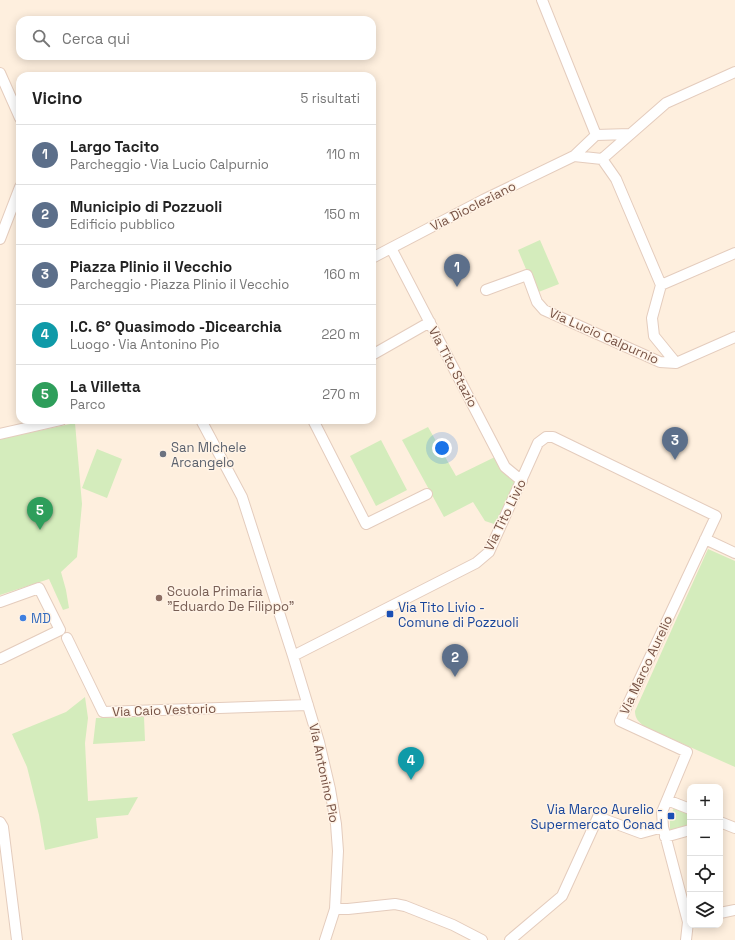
<!DOCTYPE html>
<html lang="it">
<head>
<meta charset="utf-8">
<style>
  :root { --surface:#fff; --page:#f2f2f2; --text:#222; --muted:#767676; --line:#e0e0e0; --accent:#f25339 }
  body { margin:0; font-family:"Space Grotesk",sans-serif; background:var(--page); color:var(--text) }
  .controls { position:absolute; right:12px; bottom:12px; display:grid; overflow:hidden; border-radius:8px; box-shadow:0 2px 10px #0003 }
  .controls button { width:36px; height:36px; display:grid; place-items:center; padding:0; border:0; border-bottom:1px solid var(--line); background:var(--surface); color:var(--text); font:20px sans-serif }
  .you { position:absolute; left:442px; top:448px; width:14px; height:14px; margin:-10px; border:3px solid #fff; border-radius:50%; background:#1a73e8; box-shadow:0 0 0 6px #1a73e833 }
  .badge { display:grid; place-items:center; width:26px; height:26px; border-radius:50%; background:var(--accent); color:#fff; font-size:13px; font-weight:700 }
  .pin { position:absolute; translate:-50% -33px; filter:drop-shadow(0 1px 2px #0008) }
  .pin::after { content:''; position:absolute; top:21px; width:14px; height:12px; background:inherit; clip-path:polygon(0 0,100% 0,50% 100%) }
  .list { margin:0; padding:0; list-style:none }
  h2 { display:flex; justify-content:space-between; align-items:center; height:52px; margin:0; padding:0 16px; font-size:17px }
  h2 small { font-size:13px; font-weight:400; color:var(--muted) }
  .list li { display:grid; grid-template-columns:26px 1fr auto; gap:12px; align-items:center; box-sizing:border-box; height:60px; padding:0 16px; border-top:1px solid var(--line) }
  .list b { display:block; font-size:15px; white-space:nowrap }
  .list p { margin:0; font-size:13px; white-space:nowrap; color:var(--muted) }
  .list em { font-size:13px; font-style:normal; color:var(--muted) }
  .icon { flex:none; width:22px; height:22px; fill:none; stroke:currentColor; stroke-width:2; stroke-linecap:round; stroke-linejoin:round }
  .map { position:relative; flex:none; width:735px; height:940px; overflow:hidden }
  .search { position:absolute; background:var(--surface); box-shadow:0 2px 10px #0003; left:16px; top:16px; width:360px; height:44px; display:flex; align-items:center; gap:10px; box-sizing:border-box; padding:0 14px; border-radius:12px; color:var(--muted); font-size:15px }
  .panel { position:absolute; background:var(--surface); box-shadow:0 2px 10px #0003; left:16px; top:72px; width:360px; height:352px; border-radius:12px }
  .map>svg:first-child { display:block }
  .green { fill:#d4ecbc }
  .lines { fill:none; stroke-linecap:round; stroke-linejoin:round }
  .minor-casing { stroke:#e4ccbd; stroke-width:12 }
  .minor { stroke:#fff; stroke-width:10 }
  .worship-dot { fill:#6b7280; stroke:#fff3e6; stroke-width:1.5 }
  .education-dot { fill:#8d6e63; stroke:#fff3e6; stroke-width:1.5 }
  .transit-dot { fill:#1a4fb4; stroke:#fff3e6; stroke-width:1.5 }
  .shop-dot { fill:#3f7fe0; stroke:#fff3e6; stroke-width:1.5 }
  .labels { text-anchor:middle; dominant-baseline:central; stroke-width:3; stroke-linejoin:round; paint-order:stroke }
  .street-label { font-size:13px; fill:#765245; stroke:#fff3e6 }
  .worship-label { font-size:13px; fill:#5b616d; stroke:#fff3e6; text-anchor:start }
  .education-label { font-size:13px; fill:#785e54; stroke:#fff3e6; text-anchor:start }
  .transit-label { font-size:13px; fill:#164399; stroke:#fff3e6; text-anchor:start }
  .shop-label { font-size:13px; fill:#366cbe; stroke:#fff3e6; text-anchor:start }
</style>
</head>
<body>
<div class="map">
<svg width="735" height="940" viewBox="0 0 735 940">
  <rect width="100%" height="100%" fill="#feefde"/>
  <!-- green -->
  <path class="green" d="M 540,240 L 559,284 L 536,293 L 518,250 Z
    M 75,423 L 82,504 L 77,557 L 61,572 L 66,590 L 69,608 L 63,610 L 49,579 L 0,595 L 0,439 Z
    M 428,427 L 456,476 L 497,456 L 517,481 L 497,525 L 485,521 L 473,502 L 444,517 L 402,440 Z
    M 381,440 L 407,490 L 376,506 L 350,456 Z
    M 97,449 L 122,459 L 107,498 L 82,488 Z
    M 708,549 L 735,561 L 735,767 L 645,727 C 639,722 635,719 635,711 Z
    M 85,697 L 88,718 L 85,743 L 88,801 L 138,797 L 128,815 L 96,818 L 98,838 L 45,850 L 39,815 L 27,767 L 12,734 L 66,712 Z
    M 144,717 L 145,741 L 93,744 L 96,718 Z
    M 674,807 L 690,813 L 690,825 L 670,830 L 670,819 Z"/>
  <g class="lines">
    <!-- minor casing -->
    <g class="minor-casing">
      <path id="minor" d="M 542,0 L 596,135
        M 0,73 L 20,118
        M 574,156 L 602,159
        M 602,159 L 616,179 L 661,285 L 652,318 L 654,336 L 676,363 L 735,337
        M 602,159 L 666,103 L 735,72
        M 0,239 L 20,187
        M 391,248 L 505,467 L 522,481
        M 372,258 L 483,200 L 574,156 L 596,135 L 630,134
        M 661,285 L 735,253
        M 486,290 L 527,275 L 537,302 L 544,310 L 660,362 L 676,363
        M 372,355 L 430,322
        M 201,420 L 242,497 L 293,656 L 319,742 L 330,789 L 336,824 L 338,851 L 335,909 L 325,940
        M 313,420 L 366,524 L 427,494
        M 0,434 L 61,420
        M 705,539 L 735,553
        M 0,602 L 39,588 L 60,630 L 0,659
        M 67,638 L 103,712 L 308,705
        M 293,656 L 476,563 L 489,552 L 538,443 L 546,437 L 553,437 L 716,516 L 620,721 L 687,752 L 662,812 L 663,827 L 688,922 L 686,940
        M 667,800 L 690,809
        M 0,822 L 3,827 L 17,940
        M 720,822 L 735,828
        M 665,837 L 690,830
        M 335,909 L 348,909 L 395,904 L 405,906 L 453,925 L 482,940
        M 720,913 L 735,910
        M 510,940 L 562,896 L 598,817 L 641,833 L 663,827"/>
    </g>
    <!-- minor -->
    <use href="#minor" class="minor"/>
  </g>
  <!-- markers -->
  <circle class="worship-dot" cx="163" cy="454" r="4"/>
  <circle class="education-dot" cx="159" cy="598" r="4"/>
  <g class="transit-dot">
    <rect x="386" y="610" width="8" height="8" rx="2"/>
    <rect x="667" y="812" width="8" height="8" rx="2"/>
  </g>
  <circle class="shop-dot" cx="23" cy="618" r="4"/>
  <g class="labels">
    <!-- street labels -->
    <g class="street-label">
      <text transform="translate(473 206) rotate(-27)">Via Diocleziano</text>
      <text transform="translate(604 336) rotate(24)">Via Lucio Calpurnio</text>
      <text transform="translate(453 367) rotate(62)">Via Tito Stazio</text>
      <text transform="translate(505 515) rotate(-64)">Via Tito Livio</text>
      <text transform="translate(646 665) rotate(-65)">Via Marco Aurelio</text>
      <text transform="translate(164 710) rotate(-2)">Via Caio Vestorio</text>
      <text transform="translate(324 773) rotate(78)">Via Antonino Pio</text>
    </g>
    <!-- worship labels -->
    <g class="worship-label">
      <text x="171" y="447">San MIchele<tspan x="171" dy="15">Arcangelo</tspan></text>
    </g>
    <!-- education labels -->
    <g class="education-label">
      <text x="167" y="591">Scuola Primaria<tspan x="167" dy="15">"Eduardo De Filippo"</tspan></text>
    </g>
    <!-- transit labels -->
    <g class="transit-label">
      <text x="398" y="607">Via Tito Livio -<tspan x="398" dy="15">Comune di Pozzuoli</tspan></text>
      <text x="663" y="809" text-anchor="end">Via Marco Aurelio -<tspan x="663" dy="15">Supermercato Conad</tspan></text>
    </g>
    <!-- shop labels -->
    <g class="shop-label">
      <text x="31" y="618">MD</text>
    </g>
  </g>
</svg>
<div class="controls">
<button>+</button>
<button>−</button>
<button><svg class="icon" aria-label="locate" viewBox="0 0 24 24"><circle cx="12" cy="12" r="6"/><path d="M12 2v4M12 18v4M2 12h4M18 12h4"/></svg></button>
<button><svg class="icon" aria-label="layers" viewBox="0 0 24 24"><path d="M12 4l9 5-9 5-9-5zM3 14l9 5 9-5"/></svg></button>
</div>
<div class="you"></div>
<div class="pin badge" style="left:457px;top:287px;background:#5c6f8a">1</div>
<div class="pin badge" style="left:455px;top:677px;background:#5c6f8a">2</div>
<div class="pin badge" style="left:675px;top:460px;background:#5c6f8a">3</div>
<div class="pin badge" style="left:411px;top:780px;background:#0f9aa8">4</div>
<div class="pin badge" style="left:40px;top:530px;background:#2e9e5b">5</div>
<div class="search"><svg class="icon" aria-label="search" viewBox="0 0 24 24"><circle cx="10" cy="10" r="6"/><path d="M15 15l6 6"/></svg>Cerca qui</div>
<section class="panel">
<h2>Vicino<small>5 risultati</small></h2>
<ul class="list">
<li><span class="badge" style="background:#5c6f8a">1</span><div><b>Largo Tacito</b><p>Parcheggio · Via Lucio Calpurnio</p></div><em>110 m</em></li>
<li><span class="badge" style="background:#5c6f8a">2</span><div><b>Municipio di Pozzuoli</b><p>Edificio pubblico</p></div><em>150 m</em></li>
<li><span class="badge" style="background:#5c6f8a">3</span><div><b>Piazza Plinio il Vecchio</b><p>Parcheggio · Piazza Plinio il Vecchio</p></div><em>160 m</em></li>
<li><span class="badge" style="background:#0f9aa8">4</span><div><b>I.C. 6° Quasimodo -Dicearchia</b><p>Luogo · Via Antonino Pio</p></div><em>220 m</em></li>
<li><span class="badge" style="background:#2e9e5b">5</span><div><b>La Villetta</b><p>Parco</p></div><em>270 m</em></li>
</ul>
</section>
</div>
</body>
</html>
